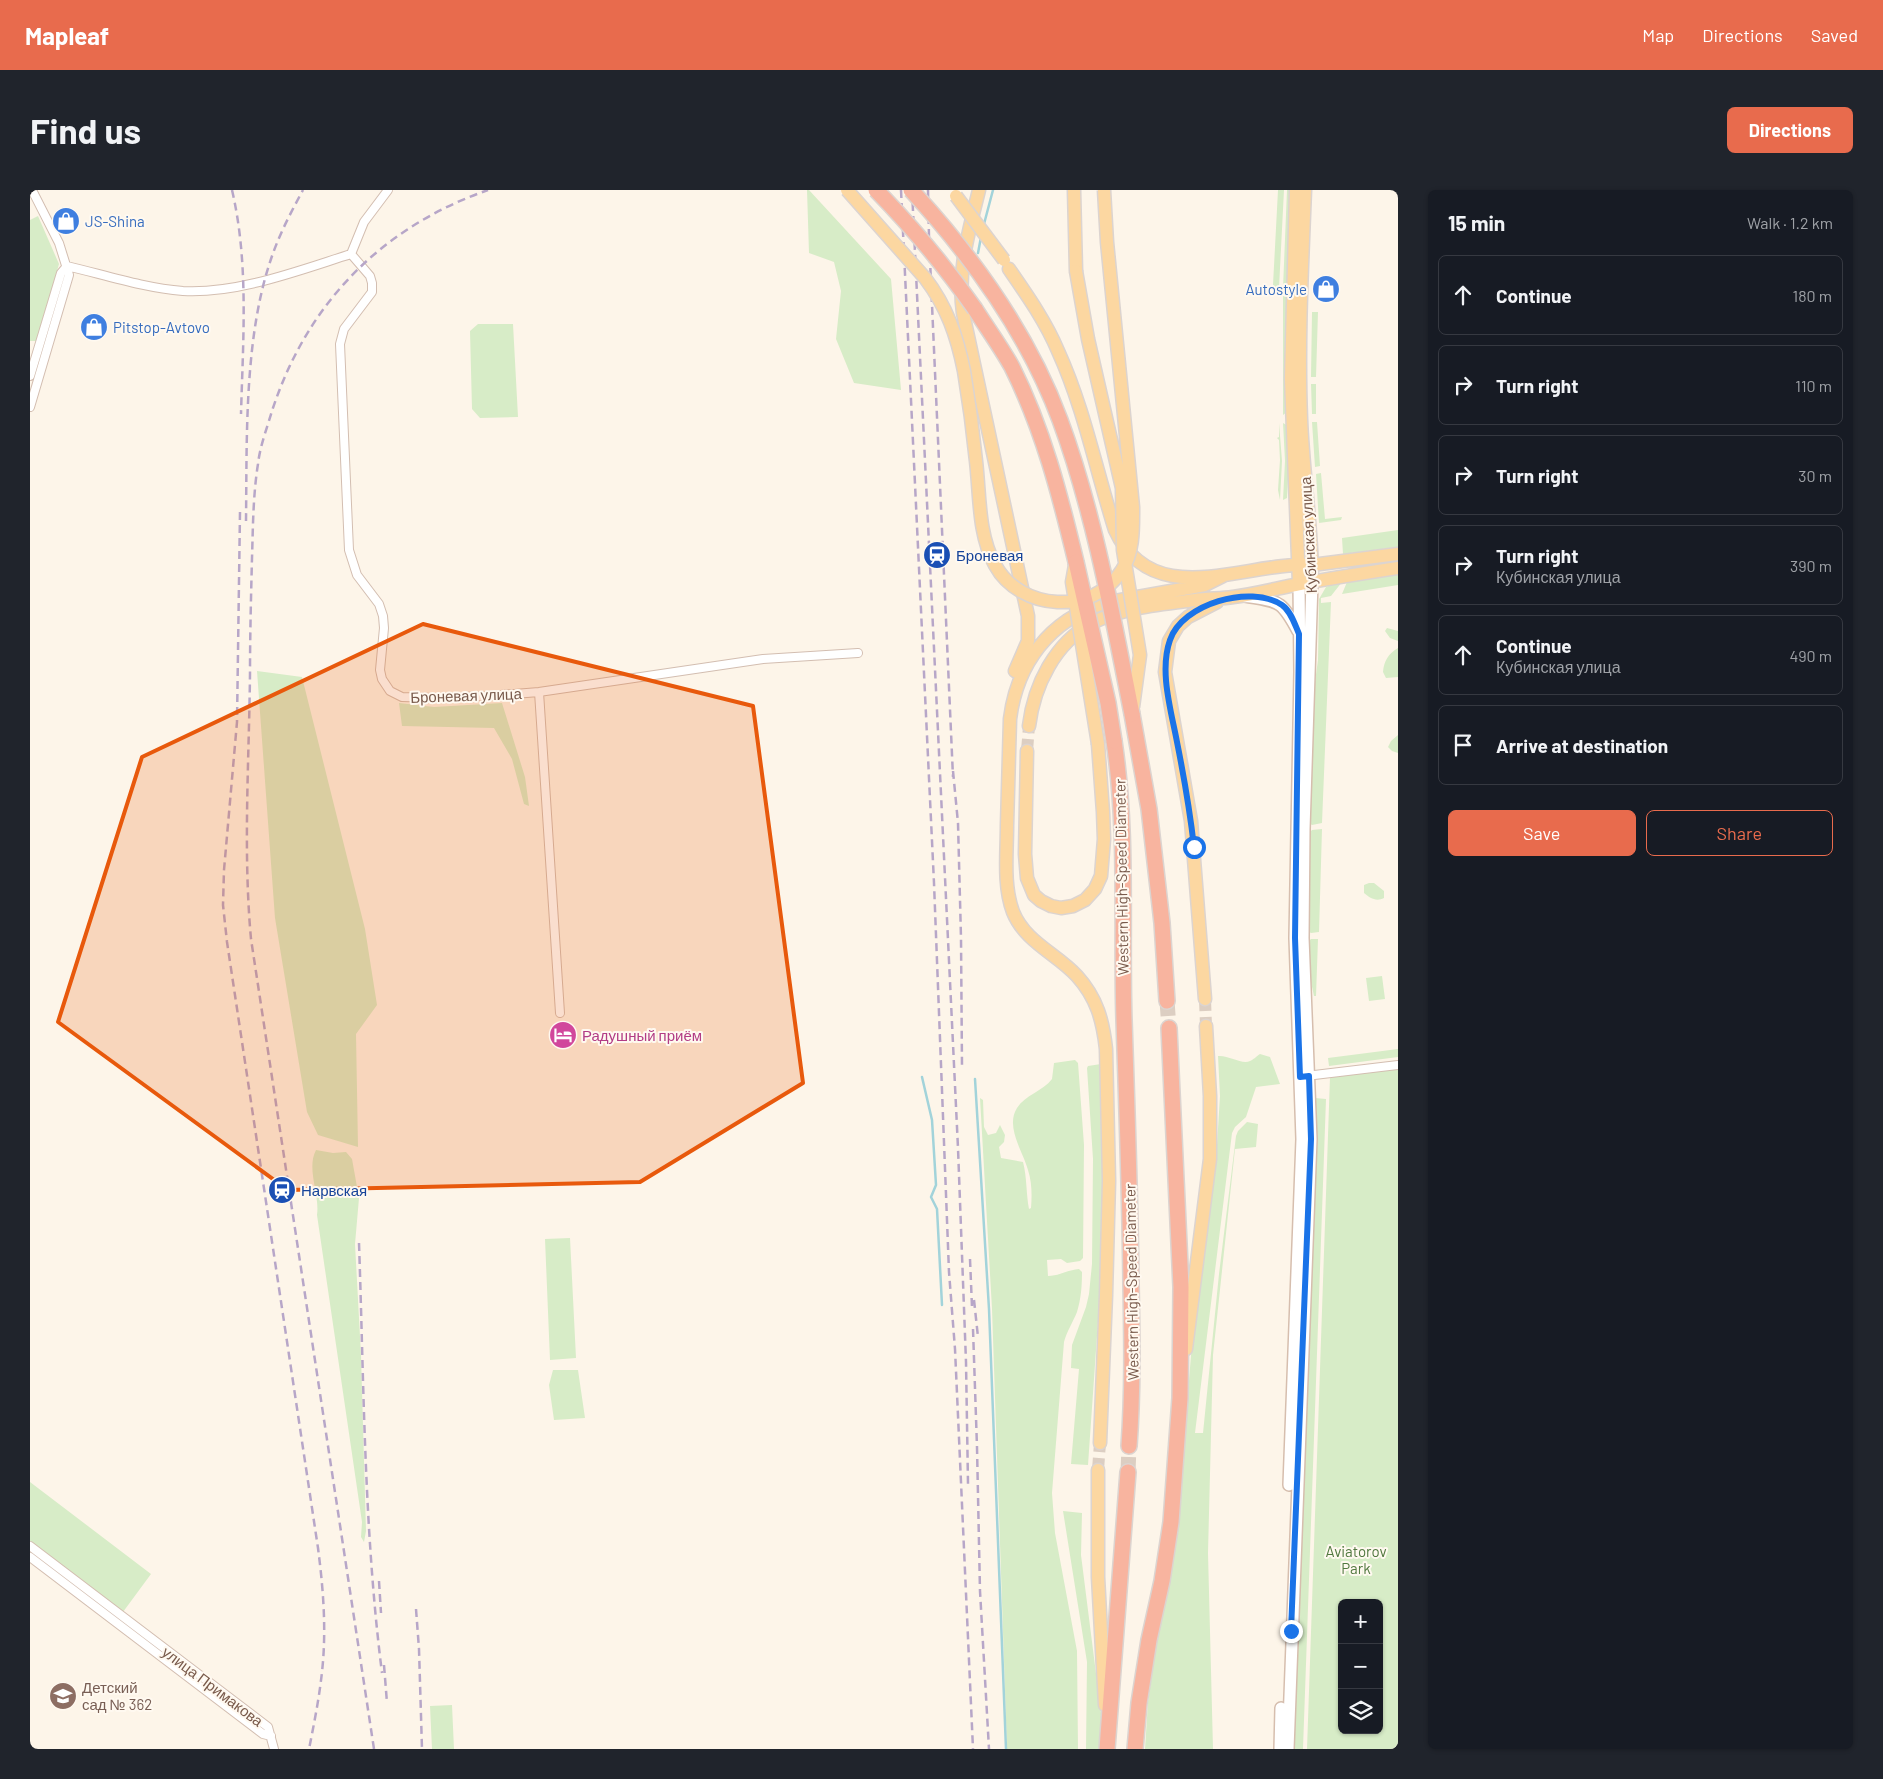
<!DOCTYPE html>
<html lang="en">
<head>
<meta charset="utf-8">
<style>
  :root { --surface:#171b24; --page:#20242c; --text:#f1f3f6; --muted:#9ea1a6; --line:#363941; --accent:#e86b4d }
  body { margin:0; font-family:Barlow,sans-serif; background:var(--page); color:var(--text) }
  .controls { position:absolute; right:15px; bottom:15px; display:grid; overflow:hidden; border-radius:8px; box-shadow:0 1px 4px #0004 }
  .controls button { width:45px; height:45px; display:grid; place-items:center; padding:0; border:0; border-bottom:1px solid var(--line); background:var(--surface); color:var(--text); font:25px sans-serif }
  .stop { position:absolute; width:15px; height:15px; margin:-11px; border:4px solid #1a73e8; border-radius:50%; background:#fff }
  .stop.end { background:#1a73e8; border-color:#fff; box-shadow:0 1px 5px #0008 }
  .list { margin:0; padding:0; list-style:none }
  h2 { display:flex; justify-content:space-between; align-items:center; height:65px; margin:0; padding:0 20px; font-size:21px }
  h2 small { font-size:16px; font-weight:400; color:var(--muted) }
  .list li { display:grid; grid-template-columns:32px 1fr auto; gap:15px; align-items:center; box-sizing:border-box; height:80px; margin:0 10px 10px; padding:0 10px; border:1px solid var(--line); border-radius:8px }
  .list b { display:block; font-size:19px; white-space:nowrap }
  .list p { margin:0; font-size:16px; white-space:nowrap; color:var(--muted) }
  .list em { font-size:16px; font-style:normal; color:var(--muted) }
  .actions { display:flex; gap:10px; padding:15px 20px }
  .actions a { flex:1; padding:11px 0; border:1px solid var(--accent); border-radius:8px; text-align:center; font-size:18px; color:var(--accent) }
  .actions .main { background:var(--accent); color:#fff }
  .icon { flex:none; width:28px; height:28px; fill:none; stroke:currentColor; stroke-width:2; stroke-linecap:round; stroke-linejoin:round }
  .map { position:relative; flex:none; width:1368px; height:1559px; overflow:hidden; border-radius:8px }
  header { display:flex; align-items:center; gap:30px; box-sizing:border-box; height:70px; padding:0 25px; background:var(--accent); color:#fff }
  header strong { font-size:24px }
  nav { display:flex; gap:28px; margin-inline-start:auto; font-size:18px }
  .intro { display:flex; align-items:center; justify-content:space-between; box-sizing:border-box; height:120px; padding:0 30px }
  h1 { margin:0; font-size:35px }
  .button { padding:12px 22px; border-radius:8px; background:var(--accent); color:#fff; font-size:18px; font-weight:700 }
  main { display:flex; gap:30px; padding:0 30px }
  aside { flex:1; background:var(--surface); border-radius:8px; box-shadow:0 1px 4px #0004 }
  .map>svg:first-child { display:block }
  .green { fill:#d7ecc7; fill-rule:evenodd }
  .lines { fill:none; stroke-linecap:round; stroke-linejoin:round }
  .stream { stroke:#a2d3da; stroke-width:2.5 }
  .primary-tunnel { stroke:#dccec2; stroke-width:12; stroke-dasharray:12 6; stroke-linecap:butt }
  .highway-tunnel { stroke:#dccec2; stroke-width:15; stroke-dasharray:15 8; stroke-linecap:butt }
  .street-casing { stroke:#d3beb1; stroke-width:10 }
  .secondary-casing { stroke:#d6beae; stroke-width:14 }
  .primary-casing { stroke:#dcd4d0; stroke-width:15 }
  .highway-casing { stroke:#dcd4d0; stroke-width:18 }
  .street { stroke:#fff; stroke-width:8 }
  .secondary { stroke:#fff; stroke-width:11 }
  .primary { stroke:#fcd7a1; stroke-width:12 }
  .highway { stroke:#f8b49f; stroke-width:15 }
  .rail { stroke:#b7a6c8; stroke-width:2.5; stroke-dasharray:8 5; stroke-linecap:butt }
  .primary-bridge-casing { stroke:#dcd4d0; stroke-width:15; stroke-linecap:butt }
  .highway-bridge-casing { stroke:#dcd4d0; stroke-width:18; stroke-linecap:butt }
  .primary-bridge { stroke:#fcd7a1; stroke-width:12 }
  .highway-bridge { stroke:#f8b49f; stroke-width:15 }
  .route { stroke:#1a73e8; stroke-width:6 }
  .marked { fill:#e8590c; fill-opacity:0.2; stroke:#e8590c; stroke-width:4; stroke-linejoin:round }
  .labels { text-anchor:middle; dominant-baseline:central; stroke-width:4; stroke-linejoin:round; paint-order:stroke }
  .shop-label { font-size:15px; fill:#366cbe; stroke:#fff9f0; text-anchor:start }
  .street-label { font-size:15px; fill:#795a4b; stroke:#fff9f0 }
  .transit-label { font-size:15px; fill:#164399; stroke:#fff9f0; text-anchor:start }
  .hotel-label { font-size:15px; fill:#b23c85; stroke:#fff9f0; text-anchor:start }
  .park-label { font-size:15px; fill:#527940; stroke:#fff9f0 }
  .education-label { font-size:15px; fill:#785e54; stroke:#fff9f0; text-anchor:start }
</style>
</head>
<body>
<header>
<strong>Mapleaf</strong>
<nav><a>Map</a><a>Directions</a><a>Saved</a></nav>
</header>
<div class="intro"><h1>Find us</h1><a class="button">Directions</a></div>
<main>
<div class="map">
<svg width="1368" height="1559" viewBox="0 0 1368 1559">
  <rect width="100%" height="100%" fill="#fdf5e9"/>
  <!-- green -->
  <path class="green" d="M 777,0 L 779,0 L 861,89 L 871,200 L 824,193 L 806,149 L 811,101 L 804,72 L 779,63 Z
    M 1248,0 L 1254,0 L 1249,98 L 1246,98 L 1243,95 Z
    M 1257,0 L 1260,0 L 1257,97 L 1253,98 Z
    M 8,26 L 29,74 L 7,151 L 0,151 L 0,30 Z
    M 1253,106 L 1257,107 L 1257,222 L 1253,225 Z
    M 1282,122 L 1288,122 L 1286,187 L 1281,187 Z
    M 448,134 L 483,134 L 488,227 L 450,228 L 442,219 L 440,141 Z
    M 1281,194 L 1286,194 L 1286,224 L 1282,224 Z
    M 1282,232 L 1287,232 L 1290,276 L 1285,277 Z
    M 1249,233 L 1252,271 L 1250,310 L 1248,300 L 1250,270 L 1249,250 L 1247,248 L 1249,247 Z
    M 1253,233 L 1258,236 L 1259,270 L 1257,308 L 1253,310 L 1255,271 Z
    M 1291,283 L 1295,329 L 1312,327 L 1311,330 L 1289,333 L 1286,284 Z
    M 1368,340 L 1368,357 L 1313,364 L 1312,348 Z
    M 1368,384 L 1368,395 L 1312,404 L 1317,392 Z
    M 1312,392 L 1301,406 L 1291,408 L 1291,413 L 1301,412 L 1292,633 L 1282,635 L 1279,633 L 1283,506 L 1288,470 L 1289,409 L 1296,397 L 1300,395 Z
    M 1357,438 L 1368,441 L 1368,451 L 1360,448 L 1355,441 Z
    M 1368,458 L 1368,487 L 1356,488 L 1353,482 C 1354,471 1358,464 1368,458 Z
    M 227,481 L 272,487 L 335,739 L 347,815 L 326,844 L 328,957 L 288,945 L 277,922 L 245,728 Z
    M 369,513 L 404,517 L 472,513 L 495,587 L 499,616 L 494,614 L 482,569 L 464,538 L 372,536 Z
    M 1368,545 L 1368,563 L 1362,561 L 1358,557 L 1361,551 Z
    M 1292,639 L 1289,742 L 1281,743 L 1278,741 L 1279,643 L 1282,640 Z
    M 1339,693 L 1344,693 L 1354,701 L 1354,708 C 1346,712 1340,708 1334,703 L 1334,695 Z
    M 1281,749 L 1288,749 L 1286,806 L 1284,806 L 1279,783 L 1278,752 Z
    M 1352,786 L 1355,809 L 1339,811 L 1336,788 Z
    M 1368,859 L 1368,867 L 1299,876 L 1298,868 Z
    M 1230,864 L 1240,867 L 1250,894 L 1226,897 L 1216,927 L 1205,937 L 1202,943 L 1165,1243 L 1173,1243 L 1189,1084 L 1206,946 L 1208,941 L 1217,932 L 1228,934 L 1226,957 L 1205,959 L 1183,1165 L 1178,1363 L 1183,1559 L 1115,1559 L 1118,1512 L 1153,1266 L 1163,1140 L 1186,971 L 1190,906 L 1188,866 C 1199,865 1212,875 1220,871 C 1223,870 1227,866 1230,864 Z
    M 1045,870 L 1048,873 L 1054,955 L 1053,1068 L 1050,1071 L 1037,1073 L 1031,1069 L 1017,1070 L 1018,1086 C 1029,1086 1037,1080 1049,1079 L 1052,1082 C 1052,1096 1051,1109 1047,1122 C 1043,1132 1037,1141 1034,1152 L 1022,1303 L 1025,1343 L 1047,1461 L 1048,1559 L 977,1559 L 962,1119 L 950,908 L 953,910 L 954,937 L 958,945 L 966,943 L 970,935 L 975,945 L 974,952 L 969,957 L 971,968 L 993,972 C 997,987 996,1003 999,1019 L 1001,1018 C 1002,1006 1002,992 998,980 C 993,961 975,937 987,918 C 995,905 1013,901 1022,889 L 1024,873 Z
    M 1071,874 L 1073,1013 L 1069,1117 L 1058,1275 L 1041,1274 L 1049,1179 L 1041,1178 L 1042,1155 L 1056,1117 L 1059,1104 L 1062,1074 L 1063,969 L 1057,878 L 1058,876 Z
    M 1368,879 L 1368,1559 L 1277,1559 L 1300,887 ZM 1312,1413 L 1349,1413 L 1349,1540 L 1312,1540 Z
    M 1285,908 L 1296,909 L 1273,1559 L 1264,1559 L 1285,980 Z
    M 286,960 L 303,963 L 316,962 L 322,969 L 329,1008 L 325,1054 L 331,1165 L 336,1341 L 334,1352 L 331,1347 L 332,1332 L 287,1025 C 290,1004 276,979 286,960 Z
    M 540,1048 L 546,1168 L 520,1170 L 515,1049 Z
    M 523,1180 L 548,1180 L 555,1228 L 524,1230 L 519,1195 Z
    M 0,1292 L 121,1384 L 93,1422 L 0,1351 Z
    M 1033,1321 L 1052,1323 L 1051,1365 L 1071,1523 L 1070,1559 L 1056,1559 L 1057,1472 Z
    M 422,1515 L 424,1559 L 402,1559 L 400,1516 Z"/>
  <g class="lines">
    <!-- stream -->
    <path class="stream" d="M 954,34 L 963,0
      M 948,63 L 951,47
      M 892,887 L 902,930 L 906,995 L 901,1007 L 907,1019 L 912,1115
      M 945,889 L 959,1119 L 976,1559"/>
    <!-- primary-tunnel -->
    <path class="primary-tunnel" d="M 997,561 L 999,536
      M 1175,809 L 1176,836
      M 1068,1280 L 1070,1253"/>
    <!-- highway-tunnel -->
    <path class="highway-tunnel" d="M 1137,811 L 1139,838
      M 1098,1282 L 1099,1256"/>
    <!-- street casing -->
    <g class="street-casing">
      <path id="street" d="M 321,64 L 340,86 L 342,93 L 342,102 L 314,139 L 310,154 L 319,360 L 327,385 L 349,414 L 353,426 L 354,438 L 350,480 L 352,489 L 360,501 L 372,507 L 404,508 L 458,506 L 509,502 L 733,469 L 828,463
        M 321,64 L 334,32 L 358,0
        M 37,76 C 75,85 114,98 153,101 C 208,104 270,80 321,64
        M 0,186 L 31,83 L 37,76
        M 0,217 L 39,85 L 29,53 L 2,0
        M 509,502 L 530,823
        M 1276,886 L 1368,875
        M 0,1356 L 238,1537 L 244,1559
        M 0,1367 L 233,1544 L 241,1546"/>
    </g>
    <!-- secondary casing -->
    <g class="secondary-casing">
      <path id="secondary" d="M 1215,406 C 1249,412 1251,409 1268,441
        M 1259,1295 L 1272,949 L 1265,748 L 1270,482 L 1269,394
        M 1250,1559 L 1251,1518
        M 1258,1559 L 1281,949 L 1273,748 L 1274,639 L 1282,392"/>
    </g>
    <!-- primary casing -->
    <g class="primary-casing">
      <path id="primary" d="M 949,0 C 939,41 927,80 933,123 L 998,426 L 998,451 L 985,481
        M 1044,0 L 1046,81
        M 1266,0 L 1261,189 L 1269,394
        M 1275,0 C 1272,76 1268,153 1271,229 C 1273,280 1281,331 1282,382
        M 979,79 C 997,105 1016,132 1028,161 C 1054,218 1066,280 1085,340 C 1123,423 1215,371 1282,375 L 1368,364
        M 999,536 C 1004,495 1025,453 1062,433 C 1090,418 1134,414 1165,410 C 1178,408 1191,409 1203,407 C 1226,404 1248,398 1270,394 C 1303,388 1335,383 1368,378
        M 997,561 L 995,664 L 997,688 L 1004,705 L 1011,711 L 1021,716 L 1031,718 L 1043,716 L 1055,710 L 1065,699 L 1071,686 L 1074,649 L 1073,622 L 1068,554
        M 1175,809 L 1161,631 L 1135,482 L 1139,451 L 1148,436 L 1158,427 L 1187,412
        M 1156,1159 L 1180,969 L 1180,906 L 1176,836
        M 1070,1253 L 1076,1105 L 1079,991 L 1076,859 C 1073,831 1067,808 1047,786 C 1027,764 995,752 983,722 C 973,695 977,664 977,635 C 978,600 979,564 980,529 C 987,473 1020,430 1074,413 L 1175,395 L 1193,386
        M 1068,1280 L 1068,1387 L 1075,1515"/>
    </g>
    <!-- highway casing -->
    <g class="highway-casing">
      <path id="highway" d="M 945,119 C 957,138 971,157 982,177 C 1013,239 1030,305 1046,372
        M 1102,524 L 1119,619 L 1132,733 L 1137,811
        M 1084,551 C 1098,643 1091,737 1094,830 C 1097,918 1100,1005 1101,1094 C 1102,1148 1103,1201 1099,1256
        M 1077,1559 L 1098,1282
        M 1105,1559 L 1109,1513 L 1119,1450 L 1132,1391 L 1141,1332 L 1150,1208 L 1151,1097 L 1139,838"/>
    </g>
    <!-- street -->
    <use href="#street" class="street"/>
    <!-- secondary -->
    <use href="#secondary" class="secondary"/>
    <!-- primary -->
    <use href="#primary" class="primary"/>
    <!-- highway -->
    <use href="#highway" class="highway"/>
    <!-- rail -->
    <path class="rail" d="M 202,0 C 219,73 213,149 211,224
      M 871,0 L 904,693 L 919,1082 L 925,1159 L 943,1559
      M 882,0 L 928,958 L 936,1172 L 938,1294
      M 898,0 L 899,47 L 923,587
      M 210,322 L 207,532 L 194,680 L 193,715 L 197,752 L 288,1358 C 292,1389 295,1421 294,1453 C 293,1489 286,1524 279,1559
      M 216,331 C 217,248 214,148 241,69 C 249,45 261,22 273,0
      M 923,581 L 928,633 L 931,748 L 932,877
      M 329,1053 C 334,1197 334,1341 352,1483
      M 940,1069 L 942,1117
      M 944,1110 L 948,1147
      M 943,1139 L 947,1257 L 950,1401 L 959,1559
      M 349,1391 L 351,1423
      M 386,1419 L 389,1459 L 392,1559
      M 354,1475 L 357,1513
      M 344,1559 L 221,749 C 213,661 219,573 220,484 C 220,445 221,407 222,368 C 223,337 223,305 228,274 C 230,256 237,238 242,221 C 277,113 352,37 458,0"/>
    <!-- primary-bridge casing -->
    <g class="primary-bridge-casing">
      <path id="primary-bridge" d="M 817,0 L 895,88 C 917,117 927,146 934,181 C 939,211 943,241 946,271 C 950,305 948,345 965,375 C 990,421 1064,426 1092,380 C 1104,362 1103,338 1103,317 L 1077,52 L 1074,0
        M 926,6 L 974,70
        M 1046,81 L 1058,149 L 1092,298 L 1093,360 L 1110,465 L 1103,517
        M 1045,375 L 1042,392 L 1068,554"/>
    </g>
    <!-- highway-bridge casing -->
    <g class="highway-bridge-casing">
      <path id="highway-bridge" d="M 846,0 C 882,37 915,76 945,119
        M 881,0 C 942,66 999,146 1030,230 C 1064,322 1083,428 1102,524
        M 1046,372 L 1078,513 L 1084,551"/>
    </g>
    <!-- primary-bridge -->
    <use href="#primary-bridge" class="primary-bridge"/>
    <!-- highway-bridge -->
    <use href="#highway-bridge" class="highway-bridge"/>
  </g>
  <g class="lines">
    <!-- route -->
    <path class="route" d="M 1164,657 C 1160,622 1154,587 1147,552 C 1141,520 1129,481 1140,450 C 1152,414 1220,394 1252,415 C 1261,421 1265,435 1269,444 L 1265,748 L 1270,887 L 1279,886 L 1281,949 L 1261,1441"/>
  </g>
  <!-- marked area -->
  <path class="marked" d="M 393,434 L 723,516 L 773,893 L 610,992 L 258,1000 L 28,832 L 112,567 Z"/>
  <!-- icons -->
  <defs>
    <g id="shop-disc" transform="scale(1.4375)"><circle r="9.5" fill="#3f7fe0" stroke="#fff9f0"/><path d="M-5-2.5h2.3a2.7 3.5 0 0 1 5.4 0H5L5.5 6h-11ZM-1.5-2.5h3a1.5 2.3 0 0 0-3 0Z" fill="#fff"/></g>
    <g id="station-disc" transform="scale(1.4375)"><circle r="9.5" fill="#1a4fb4" stroke="#fff9f0"/><path d="M-3-6H3Q5-6 5-4V2Q5 4 3 4L4.5 6H3L1.5 4h-3L-3 6H-4.5L-3 4Q-5 4-5 2V-4Q-5-6-3-6ZM-3.5-4v3h7v-3ZM-3.5 1v1.5H-2V1ZM2 1v1.5H3.5V1Z" fill="#fff"/></g>
    <g id="hotel-disc" transform="scale(1.4375)"><circle r="9.5" fill="#d1479c" stroke="#fff9f0"/><path d="M-6-4.5h1.5V1H6V5H4.5V3h-9V5H-6ZM-4 0a1.8 1.8 0 1 1 3.6 0ZM.5 0V-2.5h3Q6-2.5 6 0Z" fill="#fff"/></g>
    <g id="school-disc" transform="scale(1.4375)"><circle r="9.5" fill="#8d6e63" stroke="#fff9f0"/><path d="M0-5L7-2L0 1L-7-2ZM-4 1L0 2.5L4 1V4Q0 6-4 4Z" fill="#fff"/></g>
  </defs>
  <g fill-rule="evenodd">
    <use href="#shop-disc" x="36" y="31"/>
    <use href="#shop-disc" x="1296" y="99"/>
    <use href="#shop-disc" x="64" y="137"/>
    <use href="#station-disc" x="907" y="365"/>
    <use href="#hotel-disc" x="533" y="845"/>
    <use href="#station-disc" x="252" y="1000"/>
    <use href="#school-disc" x="33" y="1506"/>
  </g>
  <g class="labels">
    <!-- shop labels -->
    <g class="shop-label">
      <text x="55" y="31">JS-Shina</text>
      <text x="1277" y="99" text-anchor="end">Autostyle</text>
      <text x="83" y="137">Pitstop-Avtovo</text>
    </g>
    <!-- street labels -->
    <g class="street-label">
      <text transform="translate(1278 345) rotate(-93)">Кубинская улица</text>
      <text transform="translate(436 505) rotate(-2)">Броневая улица</text>
      <text transform="translate(1091 687) rotate(-91)">Western High-Speed Diameter</text>
      <text transform="translate(1101 1092) rotate(-91)">Western High-Speed Diameter</text>
      <text transform="translate(183 1496) rotate(37)">улица Примакова</text>
    </g>
    <!-- transit labels -->
    <g class="transit-label">
      <text x="926" y="365">Броневая</text>
      <text x="271" y="1000">Нарвская</text>
    </g>
    <!-- hotel labels -->
    <g class="hotel-label">
      <text x="552" y="845">Радушный приём</text>
    </g>
    <!-- park labels -->
    <g class="park-label">
      <text x="1326" y="1361">Aviatorov<tspan x="1326" dy="17">Park</tspan></text>
    </g>
    <!-- education labels -->
    <g class="education-label">
      <text x="52" y="1497">Детский<tspan x="52" dy="17">сад № 362</tspan></text>
    </g>
  </g>
</svg>
<div class="controls">
<button>+</button>
<button>−</button>
<button><svg class="icon" aria-label="layers" viewBox="0 0 24 24"><path d="M12 4l9 5-9 5-9-5zM3 14l9 5 9-5"/></svg></button>
</div>
<div class="stop" style="left:1164px;top:657px"></div>
<div class="stop end" style="left:1261px;top:1441px"></div>
</div>
<aside>
<h2>15 min<small>Walk · 1.2 km</small></h2>
<ul class="list">
<li><svg class="icon" aria-label="ahead" viewBox="0 0 24 24"><path d="M12 20V5M6 11l6-6 6 6"/></svg><div><b>Continue</b></div><em>180 m</em></li>
<li><svg class="icon" aria-label="right" viewBox="0 0 24 24"><path d="M7 20v-9h11M14 6l5 5-5 5"/></svg><div><b>Turn right</b></div><em>110 m</em></li>
<li><svg class="icon" aria-label="right" viewBox="0 0 24 24"><path d="M7 20v-9h11M14 6l5 5-5 5"/></svg><div><b>Turn right</b></div><em>30 m</em></li>
<li><svg class="icon" aria-label="right" viewBox="0 0 24 24"><path d="M7 20v-9h11M14 6l5 5-5 5"/></svg><div><b>Turn right</b><p>Кубинская улица</p></div><em>390 m</em></li>
<li><svg class="icon" aria-label="ahead" viewBox="0 0 24 24"><path d="M12 20V5M6 11l6-6 6 6"/></svg><div><b>Continue</b><p>Кубинская улица</p></div><em>490 m</em></li>
<li><svg class="icon" aria-label="arrive" viewBox="0 0 24 24"><path d="M6 21V4h12l-3 4 3 4H6"/></svg><div><b>Arrive at destination</b></div></li>
</ul>
<div class="actions"><a class="main">Save</a><a>Share</a></div>
</aside>
</main>
</body>
</html>
